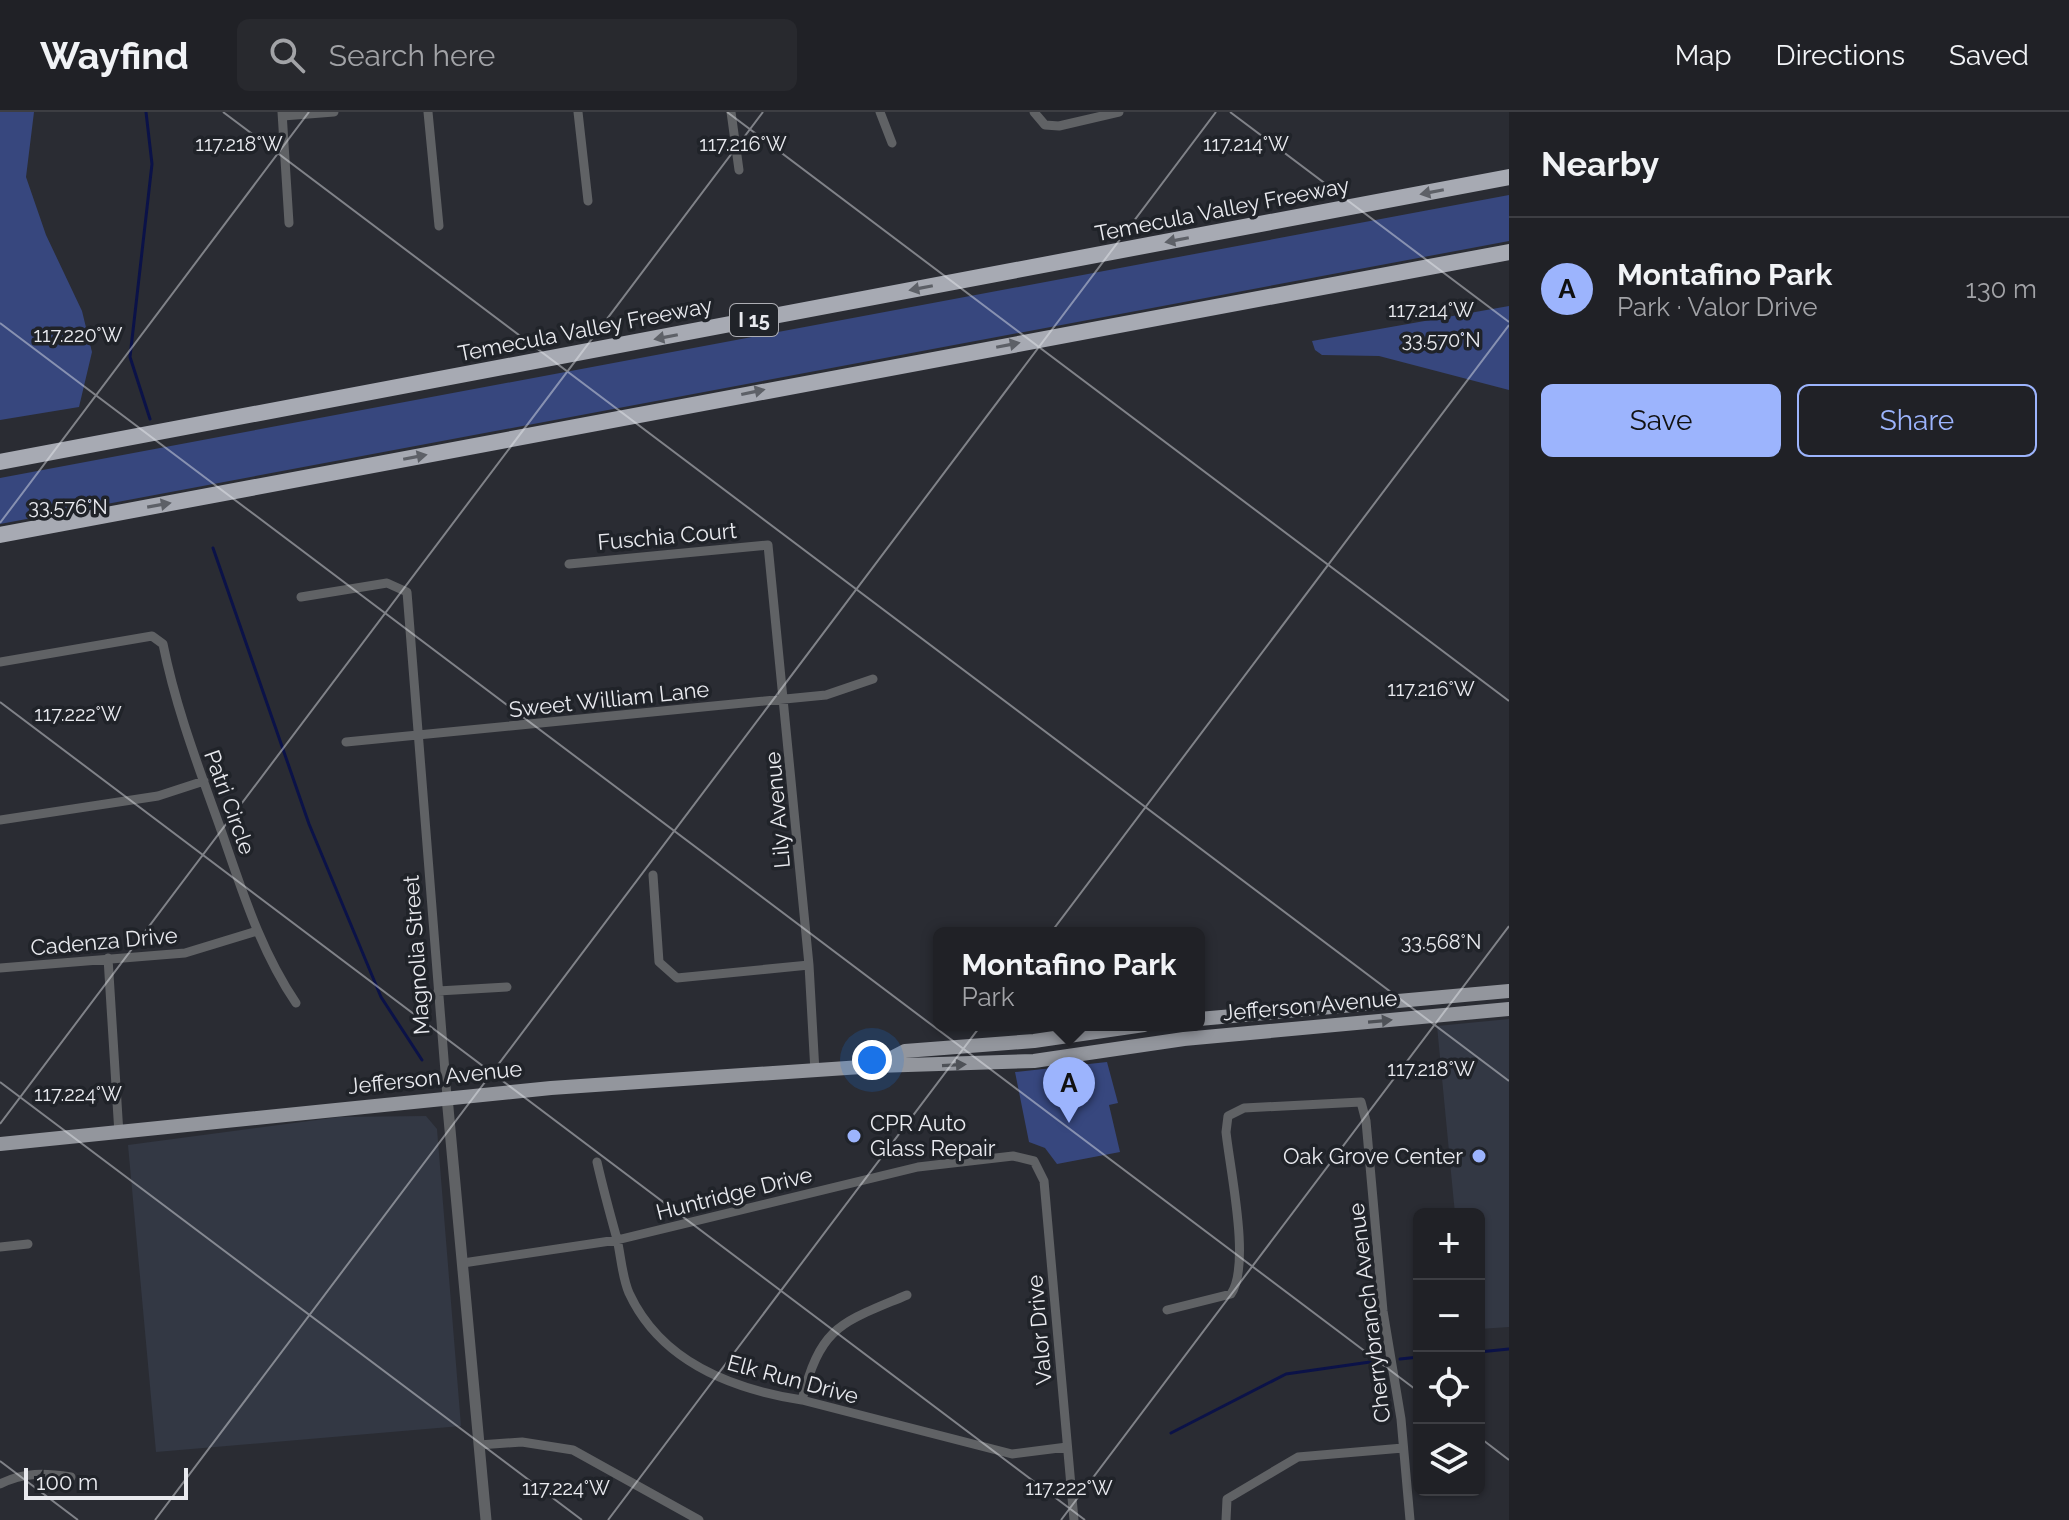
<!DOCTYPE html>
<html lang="en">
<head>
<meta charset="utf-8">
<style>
  :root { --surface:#202126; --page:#28292e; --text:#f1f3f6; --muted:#a2a3a7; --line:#3d3e43; --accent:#9cb4fd }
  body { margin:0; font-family:Raleway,sans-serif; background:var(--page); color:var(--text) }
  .controls { position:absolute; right:24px; bottom:24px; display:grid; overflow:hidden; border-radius:12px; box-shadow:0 2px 6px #0004 }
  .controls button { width:72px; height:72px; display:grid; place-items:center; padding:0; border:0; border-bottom:2px solid var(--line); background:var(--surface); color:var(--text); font:40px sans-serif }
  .scale { position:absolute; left:24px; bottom:20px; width:164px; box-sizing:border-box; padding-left:8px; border:4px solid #e9eaef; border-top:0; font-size:22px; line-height:28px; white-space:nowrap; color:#e9eaef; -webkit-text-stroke:6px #202329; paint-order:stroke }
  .you { position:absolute; left:872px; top:948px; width:28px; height:28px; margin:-20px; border:6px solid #fff; border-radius:50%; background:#1a73e8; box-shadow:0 0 0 12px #1a73e833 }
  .badge { display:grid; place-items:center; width:52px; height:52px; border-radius:50%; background:var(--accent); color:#111; font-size:26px; font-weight:700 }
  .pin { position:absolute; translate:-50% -66px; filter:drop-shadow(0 2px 4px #0008) }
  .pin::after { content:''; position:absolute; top:42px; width:28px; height:24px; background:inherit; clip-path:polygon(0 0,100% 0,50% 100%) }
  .popup { position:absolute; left:933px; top:815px; width:272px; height:104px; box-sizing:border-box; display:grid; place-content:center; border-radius:12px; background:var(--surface); filter:drop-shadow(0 2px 6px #0005); font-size:26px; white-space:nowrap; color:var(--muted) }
  .popup b { font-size:30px; color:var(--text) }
  .popup::after { content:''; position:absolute; left:50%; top:100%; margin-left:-16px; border:16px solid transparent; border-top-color:var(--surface) }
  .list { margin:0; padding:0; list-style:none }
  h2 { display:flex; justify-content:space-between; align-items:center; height:104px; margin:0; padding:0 32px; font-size:34px }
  h2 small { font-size:26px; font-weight:400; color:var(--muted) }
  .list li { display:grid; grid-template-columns:52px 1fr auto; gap:24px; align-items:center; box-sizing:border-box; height:144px; padding:0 32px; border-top:2px solid var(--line) }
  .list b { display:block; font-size:30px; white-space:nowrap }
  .list p { margin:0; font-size:26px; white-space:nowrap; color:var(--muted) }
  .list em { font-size:26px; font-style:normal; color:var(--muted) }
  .actions { display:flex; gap:16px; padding:24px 32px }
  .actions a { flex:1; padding:18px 0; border:2px solid var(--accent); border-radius:12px; text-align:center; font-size:28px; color:var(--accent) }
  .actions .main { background:var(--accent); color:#111 }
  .icon { flex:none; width:44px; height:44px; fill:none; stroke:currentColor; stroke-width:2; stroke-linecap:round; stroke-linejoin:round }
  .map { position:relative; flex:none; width:1509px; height:1408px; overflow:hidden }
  header { display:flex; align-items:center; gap:48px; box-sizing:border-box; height:112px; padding:0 40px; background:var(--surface); border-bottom:2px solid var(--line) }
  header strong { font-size:38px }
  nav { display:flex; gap:44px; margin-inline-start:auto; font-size:28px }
  .search { width:560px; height:72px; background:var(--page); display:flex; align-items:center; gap:20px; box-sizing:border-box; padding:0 28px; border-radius:12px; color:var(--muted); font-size:30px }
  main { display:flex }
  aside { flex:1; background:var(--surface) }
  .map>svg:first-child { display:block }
  .built { fill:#333844 }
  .green { fill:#37477e }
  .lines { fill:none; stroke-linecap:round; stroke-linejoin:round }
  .stream { stroke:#0b1248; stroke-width:3 }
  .minor { stroke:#606265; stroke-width:9 }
  .tertiary { stroke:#606265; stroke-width:11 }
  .primary { stroke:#93969d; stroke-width:14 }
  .motorway { stroke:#a7aab3; stroke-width:16 }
  .oneway { fill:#5d6067 }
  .oneway2 { fill:#4e5157 }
  .ticks { fill:none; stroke:#e9eaef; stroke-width:2; stroke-opacity:0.45 }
  .poi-dot { fill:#9cb4fd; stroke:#202329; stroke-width:3 }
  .labels { text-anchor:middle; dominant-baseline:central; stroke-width:7; stroke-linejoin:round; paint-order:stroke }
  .shield { fill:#202329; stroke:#adaeb4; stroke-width:2 }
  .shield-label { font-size:20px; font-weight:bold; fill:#e9eaef }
  .street-label { font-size:22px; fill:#e9eaef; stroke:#202329 }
  .poi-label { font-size:22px; fill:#e9eaef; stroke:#202329; text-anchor:start }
  .ticks-label { font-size:20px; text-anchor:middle; fill:#e9eaef; stroke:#202329; stroke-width:7; stroke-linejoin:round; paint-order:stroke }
</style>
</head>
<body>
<header>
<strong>Wayfind</strong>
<div class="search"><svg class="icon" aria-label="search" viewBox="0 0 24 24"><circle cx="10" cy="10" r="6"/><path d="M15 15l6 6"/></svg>Search here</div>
<nav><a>Map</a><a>Directions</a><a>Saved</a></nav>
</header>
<main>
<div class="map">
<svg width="1509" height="1408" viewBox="0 0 1509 1408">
  <rect width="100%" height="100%" fill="#2a2c33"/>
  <!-- built -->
  <path class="built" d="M 1509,907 L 1509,1215 L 1479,1217 L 1479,1102 L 1455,1102 L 1437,914 Z
    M 426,1004 L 437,1017 L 461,1314 L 156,1340 L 128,1033 L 339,1005 Z"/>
  <!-- green -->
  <path class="green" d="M 0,0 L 34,0 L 26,65 L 46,123 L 82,199 L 92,240 L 79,295 L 0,308 Z
    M 1509,83 L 1509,129 L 0,412 L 0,366 Z
    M 1509,194 L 1509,278 L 1379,244 L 1322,243 L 1315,238 L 1312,229 Z
    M 1107,950 L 1118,991 L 1109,993 L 1120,1040 L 1057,1052 L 1045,1036 L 1029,1030 L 1015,960 Z"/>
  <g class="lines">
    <!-- stream -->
    <path class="stream" d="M 146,0 L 152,52 L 130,245 L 150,307
      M 213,436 L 309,712 L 381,885 L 422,948
      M 1479,1240 L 1509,1237
      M 1400,1247 L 1419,1245
      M 1171,1321 L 1286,1262 L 1377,1249"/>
    <!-- minor -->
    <path class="minor" d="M 282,0 L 289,111
      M 428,0 L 439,114
      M 578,0 L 588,89
      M 731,0 L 739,58
      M 880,0 L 892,31
      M 1034,0 L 1045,13 L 1059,14 L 1119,0
      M 283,4 L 334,0
      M 569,452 L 768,433 L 809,853 L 815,960
      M 301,485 L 387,471 L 407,480 L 447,985
      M 0,550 L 152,524 L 163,532 C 176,597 199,656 221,718 C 242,778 260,838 296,891
      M 346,630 L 826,583 L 873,567
      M 0,708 L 158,684 L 204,669
      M 653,763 L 659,850 L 677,866 L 809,853
      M 108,846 L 119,1022
      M 0,856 L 185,841 L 257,819
      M 438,879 L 507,875
      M 597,1050 C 603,1076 610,1102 617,1127 C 621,1144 622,1165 629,1181 C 661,1250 731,1277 802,1288 L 1012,1342 L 1067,1335
      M 0,1135 L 28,1132
      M 463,1151 L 617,1128 L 918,1055 L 1013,1044 L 1034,1049 L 1044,1069 L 1074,1408
      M 1167,1198 L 1231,1182 C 1251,1153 1230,1058 1226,1020 L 1228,1004 L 1244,996 L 1361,990 L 1366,1009 L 1383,1199 L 1401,1307 L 1410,1408
      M 802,1288 C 821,1213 841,1211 907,1183
      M 479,1333 L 522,1330 L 573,1338 L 699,1408
      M 0,1372 C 24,1360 45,1361 71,1365
      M 1226,1408 L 1227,1387 L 1298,1345 L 1403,1336"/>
    <!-- tertiary -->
    <path class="tertiary" d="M 447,985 L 486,1408"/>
    <!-- primary -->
    <path class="primary" d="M 1199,907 L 1509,879
      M 878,953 L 905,939 L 1034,929 L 1144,913
      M 0,1032 L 551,976 L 876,954 L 1034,949 L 1184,927 L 1509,897"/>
    <!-- motorway -->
    <path class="motorway" d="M 0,350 L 1509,65
      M 0,423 L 1509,140"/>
  </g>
  <!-- one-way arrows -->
  <defs><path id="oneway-solid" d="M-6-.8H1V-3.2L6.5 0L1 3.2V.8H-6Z" transform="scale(2)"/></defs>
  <g class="oneway">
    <use href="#oneway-solid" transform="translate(1432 80) rotate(169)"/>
    <use href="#oneway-solid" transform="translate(1177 128) rotate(169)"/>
    <use href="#oneway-solid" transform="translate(921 176) rotate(169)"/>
    <use href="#oneway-solid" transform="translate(666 225) rotate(169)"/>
    <use href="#oneway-solid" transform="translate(1008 233) rotate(-11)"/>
    <use href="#oneway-solid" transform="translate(753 280) rotate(-12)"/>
    <use href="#oneway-solid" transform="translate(415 345) rotate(-11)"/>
    <use href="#oneway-solid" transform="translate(159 393) rotate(-10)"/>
  </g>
  <g class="oneway2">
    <use href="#oneway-solid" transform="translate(1380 909) rotate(-5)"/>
    <use href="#oneway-solid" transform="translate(954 953) rotate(-3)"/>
  </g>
  <!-- ticks -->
  <path class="ticks" d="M 223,0 L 1509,969M 727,0 L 1509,589M 1230,0 L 1509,210M 0,211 L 1419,1280M 0,411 L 309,0M 0,590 L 1085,1408M 0,970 L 582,1408M 0,1012 L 763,0M 1479,1325 L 1509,1348M 0,1349 L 78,1408M 155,1408 L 1216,0M 608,1408 L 1509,213M 1061,1408 L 1509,814"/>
  <!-- markers -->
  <g class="poi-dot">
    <circle cx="854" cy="1024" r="8"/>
    <circle cx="1479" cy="1044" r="8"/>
  </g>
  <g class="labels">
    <!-- shield labels -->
    <rect class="shield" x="730" y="192" width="48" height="32" rx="6"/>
    <g class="shield-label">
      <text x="754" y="208">I 15</text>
    </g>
    <!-- street labels -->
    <g class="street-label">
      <text transform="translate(1222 97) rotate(-11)">Temecula Valley Freeway</text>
      <text transform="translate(585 217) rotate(-11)">Temecula Valley Freeway</text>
      <text transform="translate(667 424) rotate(-5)">Fuschia Court</text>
      <text transform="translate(609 587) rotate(-6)">Sweet William Lane</text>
      <text transform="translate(230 690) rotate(70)">Patri Circle</text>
      <text transform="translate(777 698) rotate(-95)">Lily Avenue</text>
      <text transform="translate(104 829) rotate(-5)">Cadenza Drive</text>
      <text transform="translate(416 843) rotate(-94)">Magnolia Street</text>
      <text transform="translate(1310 893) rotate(-5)">Jefferson Avenue</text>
      <text transform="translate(435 965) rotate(-6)">Jefferson Avenue</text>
      <text transform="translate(734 1081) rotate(-14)">Huntridge Drive</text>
      <text transform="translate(1369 1201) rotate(-97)">Cherrybranch Avenue</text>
      <text transform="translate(1039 1218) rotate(-95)">Valor Drive</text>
      <text transform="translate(793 1267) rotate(15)">Elk Run Drive</text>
    </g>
    <!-- poi labels -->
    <g class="poi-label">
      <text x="870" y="1011">CPR Auto<tspan x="870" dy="25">Glass Repair</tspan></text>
      <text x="1463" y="1044" text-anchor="end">Oak Grove Center</text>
    </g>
  </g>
  <g class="ticks-label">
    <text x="239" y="39">117.218°W</text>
    <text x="743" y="39">117.216°W</text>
    <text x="1246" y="39">117.214°W</text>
    <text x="1431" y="205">117.214°W</text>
    <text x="78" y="230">117.220°W</text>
    <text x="1441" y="235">33.570°N</text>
    <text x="68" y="402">33.576°N</text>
    <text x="1431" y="584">117.216°W</text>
    <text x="78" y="609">117.222°W</text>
    <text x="1441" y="837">33.568°N</text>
    <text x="1431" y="964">117.218°W</text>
    <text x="78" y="989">117.224°W</text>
    <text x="566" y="1383">117.224°W</text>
    <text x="1069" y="1383">117.222°W</text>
  </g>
</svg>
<div class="controls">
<button>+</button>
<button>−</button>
<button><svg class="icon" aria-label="locate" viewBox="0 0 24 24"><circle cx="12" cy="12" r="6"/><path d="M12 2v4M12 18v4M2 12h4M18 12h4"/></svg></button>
<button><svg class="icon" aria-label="layers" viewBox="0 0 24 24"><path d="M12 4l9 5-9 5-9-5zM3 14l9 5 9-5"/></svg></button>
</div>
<div class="scale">100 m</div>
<div class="you"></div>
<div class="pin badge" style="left:1069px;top:1011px">A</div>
<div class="popup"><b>Montafino Park</b>Park</div>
</div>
<aside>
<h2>Nearby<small></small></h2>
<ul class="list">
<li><span class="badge">A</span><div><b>Montafino Park</b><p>Park · Valor Drive</p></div><em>130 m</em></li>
</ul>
<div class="actions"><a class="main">Save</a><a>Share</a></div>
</aside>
</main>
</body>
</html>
